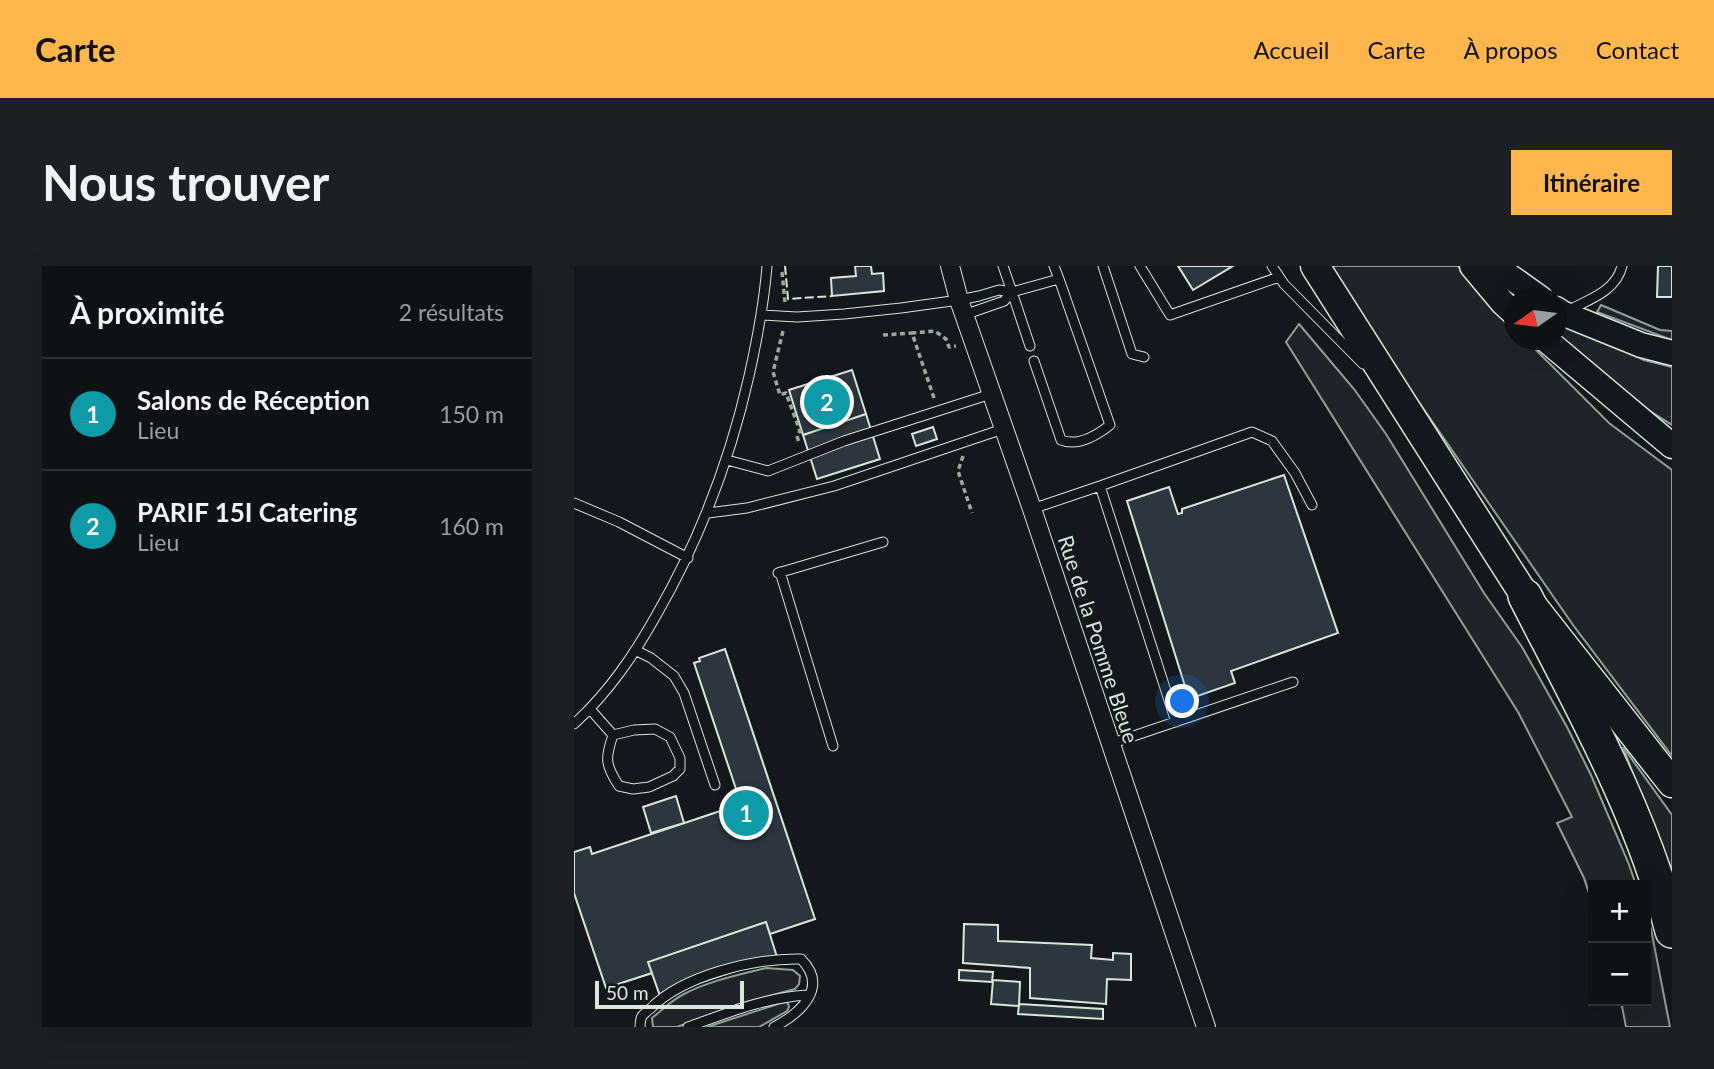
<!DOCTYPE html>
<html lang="fr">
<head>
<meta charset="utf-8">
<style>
  :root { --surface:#0f1215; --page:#1d2022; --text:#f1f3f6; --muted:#9b9ea0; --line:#2f3234; --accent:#ffb74d }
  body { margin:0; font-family:Lato,sans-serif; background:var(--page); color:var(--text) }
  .controls { position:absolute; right:21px; bottom:21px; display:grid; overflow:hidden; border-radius:0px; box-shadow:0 7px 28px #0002 }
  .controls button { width:63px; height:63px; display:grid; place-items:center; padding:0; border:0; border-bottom:2px solid var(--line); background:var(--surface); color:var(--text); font:35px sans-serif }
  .compass { position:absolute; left:930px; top:21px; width:63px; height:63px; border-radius:50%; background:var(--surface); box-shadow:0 7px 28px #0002; rotate:256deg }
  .scale { position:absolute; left:21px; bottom:18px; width:149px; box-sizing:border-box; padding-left:7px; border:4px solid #d8e6dc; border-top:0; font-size:19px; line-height:24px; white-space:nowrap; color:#d8e6dc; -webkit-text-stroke:5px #14181c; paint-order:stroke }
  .you { position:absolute; left:609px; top:436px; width:24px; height:24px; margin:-18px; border:5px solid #fff; border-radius:50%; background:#1a73e8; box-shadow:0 0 0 10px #1a73e833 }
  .badge { display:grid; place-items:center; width:46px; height:46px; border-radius:50%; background:var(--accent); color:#fff; font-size:23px; font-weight:700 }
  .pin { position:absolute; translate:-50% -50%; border:4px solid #fff; box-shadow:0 2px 7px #0006 }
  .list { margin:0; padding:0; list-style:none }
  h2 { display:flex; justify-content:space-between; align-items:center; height:91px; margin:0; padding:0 28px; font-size:30px }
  h2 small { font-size:23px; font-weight:400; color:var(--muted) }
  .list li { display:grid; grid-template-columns:46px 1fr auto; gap:21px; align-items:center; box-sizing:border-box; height:112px; padding:0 28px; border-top:2px solid var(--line) }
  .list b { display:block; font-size:26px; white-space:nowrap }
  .list p { margin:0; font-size:23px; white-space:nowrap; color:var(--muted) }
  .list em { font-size:23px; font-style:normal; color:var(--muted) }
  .map { position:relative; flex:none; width:1098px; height:761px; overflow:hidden; border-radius:0px }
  header { display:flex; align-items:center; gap:42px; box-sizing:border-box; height:98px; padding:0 35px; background:var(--accent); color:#111 }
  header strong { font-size:33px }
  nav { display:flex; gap:38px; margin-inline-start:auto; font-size:24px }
  .intro { display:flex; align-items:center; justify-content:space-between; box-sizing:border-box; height:168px; padding:0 42px }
  h1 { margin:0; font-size:49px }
  .button { padding:18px 32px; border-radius:0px; background:var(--accent); color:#111; font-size:24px; font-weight:700 }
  main { display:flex; gap:42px; padding:0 42px }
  aside { flex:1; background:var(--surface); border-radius:0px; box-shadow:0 7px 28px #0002 }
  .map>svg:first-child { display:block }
  .green { fill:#202428; stroke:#939e99; stroke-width:2 }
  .building { fill:#2c363c; stroke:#d8e6dc; stroke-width:2 }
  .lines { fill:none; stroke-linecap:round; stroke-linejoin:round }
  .lane-casing { stroke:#d8e6dc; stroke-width:11 }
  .street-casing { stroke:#d8e6dc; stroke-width:20 }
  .secondary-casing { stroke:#d8e6dc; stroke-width:27 }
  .primary-casing { stroke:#d8e6dc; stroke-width:31 }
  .highway-casing { stroke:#d8e6dc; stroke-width:36 }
  .path { stroke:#9da8a2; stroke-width:3.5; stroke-dasharray:5 3.5; stroke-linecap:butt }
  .lane { stroke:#14181c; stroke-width:9 }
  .street { stroke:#14181c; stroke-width:18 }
  .secondary { stroke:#14181c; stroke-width:24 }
  .primary { stroke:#14181c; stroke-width:28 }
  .highway { stroke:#14181c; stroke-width:33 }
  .fence { stroke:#d8e6dc; stroke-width:2; stroke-dasharray:9 3.5; stroke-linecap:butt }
  .labels { text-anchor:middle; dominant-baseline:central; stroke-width:5; stroke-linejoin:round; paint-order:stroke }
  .street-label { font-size:21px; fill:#d8e6dc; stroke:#14181c }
</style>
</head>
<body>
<header>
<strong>Carte</strong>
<nav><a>Accueil</a><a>Carte</a><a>À propos</a><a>Contact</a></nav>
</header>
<div class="intro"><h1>Nous trouver</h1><a class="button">Itinéraire</a></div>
<main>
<aside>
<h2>À proximité<small>2 résultats</small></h2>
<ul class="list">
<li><span class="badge" style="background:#0f9aa8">1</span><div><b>Salons de Réception</b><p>Lieu</p></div><em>150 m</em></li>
<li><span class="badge" style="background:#0f9aa8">2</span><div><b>PARIF 15I Catering</b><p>Lieu</p></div><em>160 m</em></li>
</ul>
</aside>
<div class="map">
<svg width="1098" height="761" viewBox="0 0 1098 761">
  <rect width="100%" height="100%" fill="#14181c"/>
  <!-- green -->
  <path class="green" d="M 757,0 L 884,0 L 915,36 L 940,62 L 940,74 L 952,74 L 1035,157 L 1098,204 L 1098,490 L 999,359 L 797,67 Z
    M 1027,39 L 1086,64 L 1098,65 L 1098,74 L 1023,46 Z
    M 982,52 L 1070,94 L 1098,101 L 1098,159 L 1068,140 L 983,70 Z
    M 725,58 L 780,123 L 812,168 L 910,327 L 948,381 L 993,461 L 1017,509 L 1054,596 L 1062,619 L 1019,619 L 1019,640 L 1010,612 L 983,557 L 998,551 L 944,446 L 712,76 Z
    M 1049,481 L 1098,549 L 1098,613 Z
    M 1072,648 L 1077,663 L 1096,761 L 1052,761 L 1047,735 L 1072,735 Z
    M 192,702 L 219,704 L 226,710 L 225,718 L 221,723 L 165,738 L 103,761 L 79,761 L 78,752 C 88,744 98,734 110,728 C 135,715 164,709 192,702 Z
    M 210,736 L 214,737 L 215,741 L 213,745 L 185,761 L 133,761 Z"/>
  <!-- building -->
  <path class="building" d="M 281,0 L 297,0 L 298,8 L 309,7 L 310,25 L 258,30 L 257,12 L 282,10 Z
    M 604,0 L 659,0 L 619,24 Z
    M 1084,0 L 1098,0 L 1098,31 L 1083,31 Z
    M 278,104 L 292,148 L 229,169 L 215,124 Z
    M 292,148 L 306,193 L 243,213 L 229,169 Z
    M 359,161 L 363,173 L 342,180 L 338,168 Z
    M 710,209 L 764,367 L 657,405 L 661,417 L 615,433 L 553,235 L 595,221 L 604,248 L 608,247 L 608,243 Z
    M 151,383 L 241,653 L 196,668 L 192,656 L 74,696 L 78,707 L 32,722 L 0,627 L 0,586 L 16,581 L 18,588 L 167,538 L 120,397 L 126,395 L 125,392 Z
    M 102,530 L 110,557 L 77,567 L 69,541 Z
    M 192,656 L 203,691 L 86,730 L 74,696 Z
    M 390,658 L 424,659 L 424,675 L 518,679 L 517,692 L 539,694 L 539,687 L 557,688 L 557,714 L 533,713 L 532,738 L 456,732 L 456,702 L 389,697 Z
    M 385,704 L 419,706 L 418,716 L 385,714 Z
    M 419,714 L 446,716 L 445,740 L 417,738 Z
    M 445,738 L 529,743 L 529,753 L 444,748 Z"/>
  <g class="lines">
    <!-- lane casing -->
    <g class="lane-casing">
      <path id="lane" d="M 429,0 L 438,26 L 485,13 L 536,159 C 522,170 504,181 487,174 L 460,95
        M 480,0 L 485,13
        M 529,0 L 558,88 L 570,91
        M 566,0 L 596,49 L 705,11
        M 698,0 L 710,18 L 789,98
        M 438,26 L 456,80
        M 995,44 C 1016,33 1042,25 1048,0
        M 188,49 L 223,51 L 270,48 L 327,42 L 385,34 L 405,30 L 425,24 L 438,26 L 430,35 L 390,49
        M 153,194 L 194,205 L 270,175 L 417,128
        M 0,237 L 45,256 L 114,292
        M 458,243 L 526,220
        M 134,247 L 173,242 L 260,220 L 429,163
        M 206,306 L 259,480
        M 204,307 L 309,276
        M 61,384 L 77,392 L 100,410 L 110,427 L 141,519
        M 16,443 L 39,469 C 31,492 31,499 45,520 L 59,523 L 75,521 L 99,510 L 106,503 L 106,492 L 96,471 L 81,463 L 60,464 L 39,469
        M 602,456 L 526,220 L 678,166 L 698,175 L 721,207 L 738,239
        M 0,458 C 35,426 60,389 83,348 C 126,273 156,194 175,110 C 183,74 190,38 193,0
        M 536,478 L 719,416
        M 66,761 C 66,757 66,754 68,750 C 69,749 75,743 76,743 C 109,709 181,692 227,693 C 255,721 227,747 200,761
        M 114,761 C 153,747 192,731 235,729"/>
    </g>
    <!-- street casing -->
    <g class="street-casing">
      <path id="street" d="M 376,0 L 385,34 L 458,243 L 632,761"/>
    </g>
    <!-- secondary casing -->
    <g class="secondary-casing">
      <path id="secondary" d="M 898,0 L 929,37 L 940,47
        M 925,0 L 935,10 L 966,32
        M 982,43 L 988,47 L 1067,79 L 1098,87
        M 972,74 L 1098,180"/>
    </g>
    <!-- primary casing -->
    <g class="primary-casing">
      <path id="primary" d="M 741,0 L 951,330 L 1098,517"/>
    </g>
    <!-- highway casing -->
    <g class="highway-casing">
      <path id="highway" d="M 951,330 C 1006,438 1068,547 1098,665"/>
    </g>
    <!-- path -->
    <path class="path" d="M 208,6 L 211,36
      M 209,65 L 199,106 L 206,129 L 212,127 L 226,165 L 223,170 L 225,177
      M 309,69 L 338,67
      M 360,132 L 338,67 L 361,65 L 372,73 L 375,81 L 382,80
      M 389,190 L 384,205 L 398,247"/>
    <!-- lane -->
    <use href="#lane" class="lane"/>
    <!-- street -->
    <use href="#street" class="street"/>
    <!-- secondary -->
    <use href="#secondary" class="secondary"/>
    <!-- primary -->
    <use href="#primary" class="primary"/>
    <!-- highway -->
    <use href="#highway" class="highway"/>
    <!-- fence -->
    <path class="fence" d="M 211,0 L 214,33 L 258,30"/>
  </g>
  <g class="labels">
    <!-- street labels -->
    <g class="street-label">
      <text transform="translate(525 373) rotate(72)">Rue de la Pomme Bleue</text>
    </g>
  </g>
</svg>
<div class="controls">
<button>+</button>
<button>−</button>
</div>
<svg class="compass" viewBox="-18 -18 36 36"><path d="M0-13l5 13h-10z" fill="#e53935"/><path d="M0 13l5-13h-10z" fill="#9b9ea0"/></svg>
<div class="scale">50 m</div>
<div class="you"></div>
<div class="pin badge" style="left:172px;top:547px;background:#0f9aa8">1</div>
<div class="pin badge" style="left:253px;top:136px;background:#0f9aa8">2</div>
</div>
</main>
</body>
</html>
